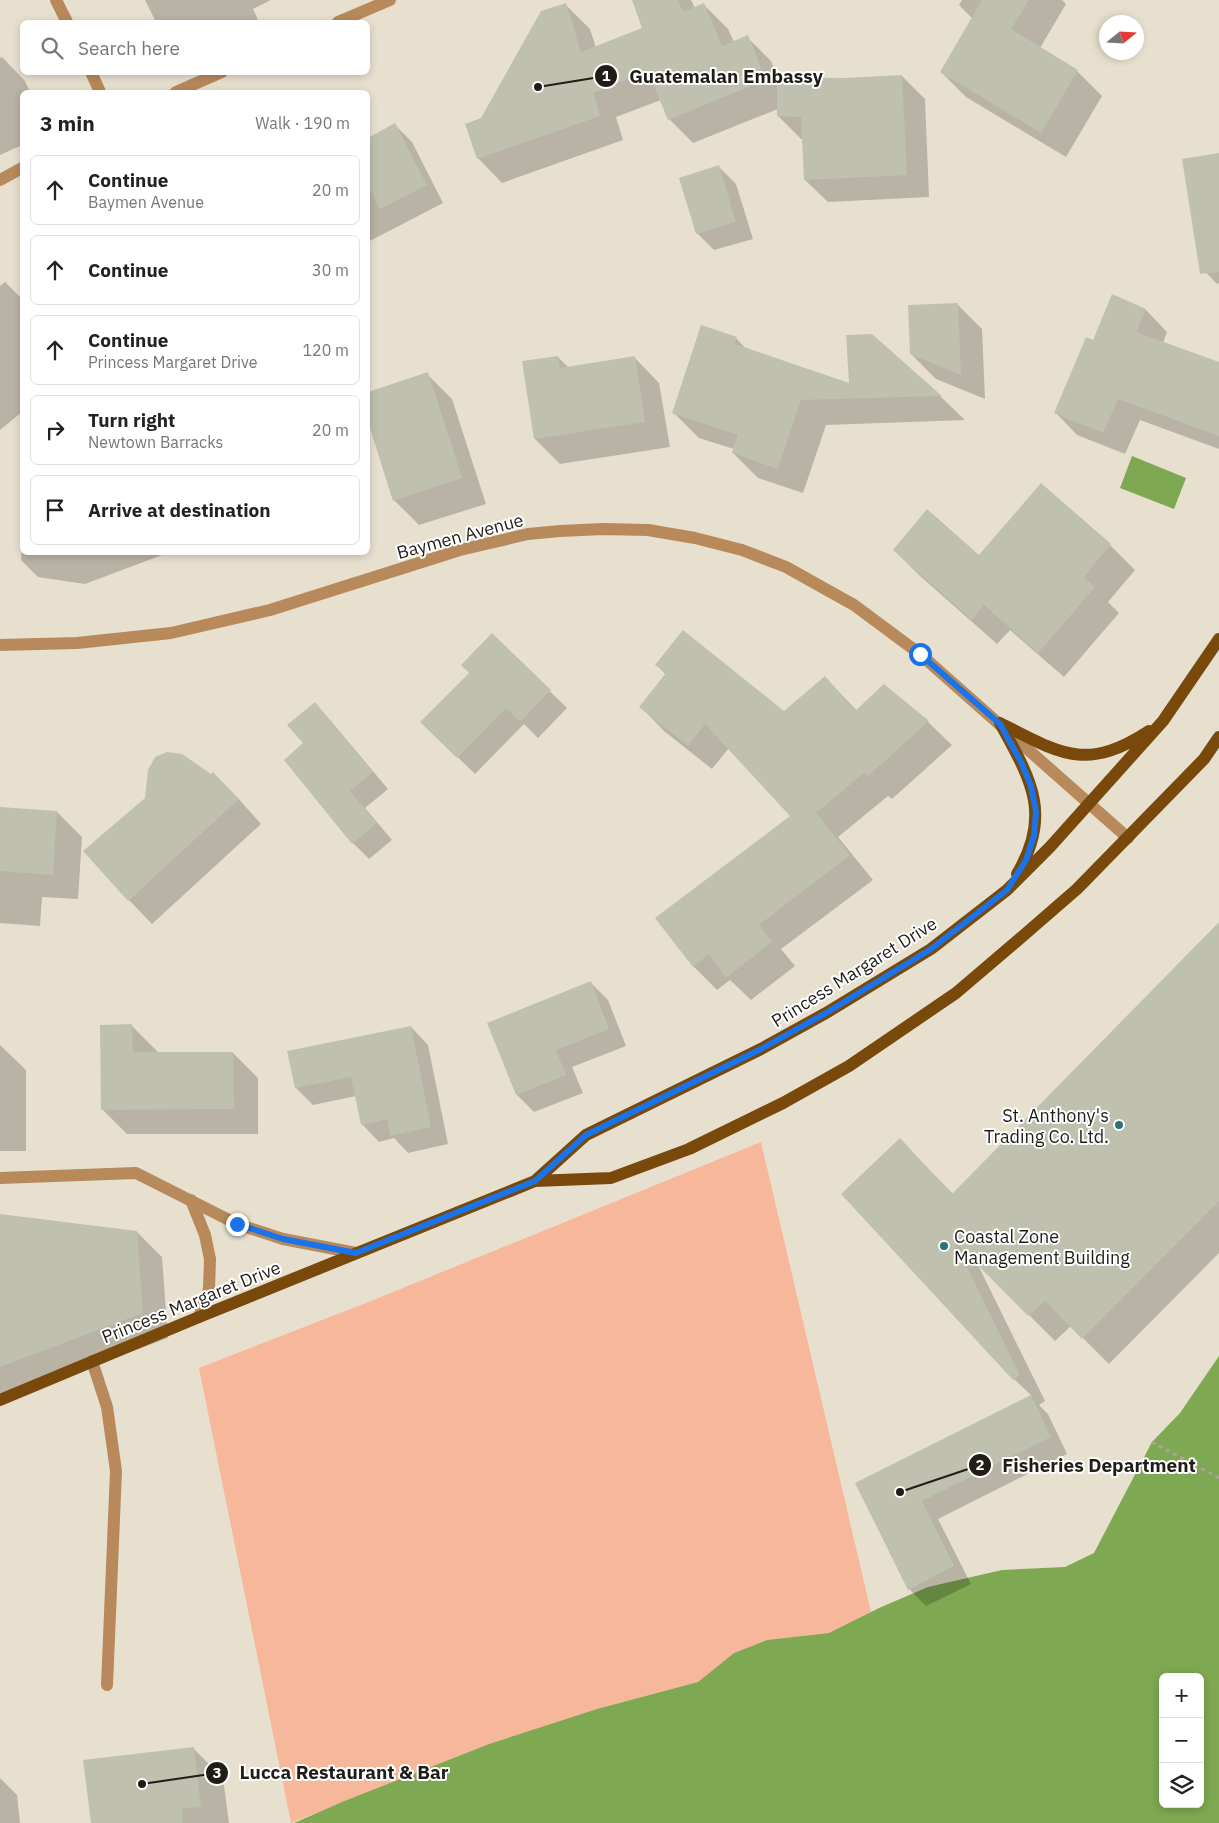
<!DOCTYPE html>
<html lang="en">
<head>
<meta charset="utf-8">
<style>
  :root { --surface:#fff; --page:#f2f2f2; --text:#222; --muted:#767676; --line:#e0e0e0 }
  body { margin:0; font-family:"IBM Plex Sans",sans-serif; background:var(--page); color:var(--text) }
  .controls { position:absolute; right:15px; bottom:15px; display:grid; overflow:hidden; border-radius:8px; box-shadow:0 2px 8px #0003 }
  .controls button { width:45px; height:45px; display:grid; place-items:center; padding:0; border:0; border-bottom:1px solid var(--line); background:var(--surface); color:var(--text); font:25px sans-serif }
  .compass { position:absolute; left:1099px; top:15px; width:45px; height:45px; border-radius:50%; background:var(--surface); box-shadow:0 2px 8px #0003; rotate:72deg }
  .stop { position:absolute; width:15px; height:15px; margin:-11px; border:4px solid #1a73e8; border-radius:50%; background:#fff }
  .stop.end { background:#1a73e8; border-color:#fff; box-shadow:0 1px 5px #0008 }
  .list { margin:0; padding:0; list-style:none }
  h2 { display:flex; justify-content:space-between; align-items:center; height:65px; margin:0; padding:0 20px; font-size:21px }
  h2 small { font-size:16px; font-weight:400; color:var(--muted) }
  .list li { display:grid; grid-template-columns:32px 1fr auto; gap:15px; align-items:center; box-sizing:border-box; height:70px; margin:0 10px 10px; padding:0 10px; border:1px solid var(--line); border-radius:8px }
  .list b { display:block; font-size:19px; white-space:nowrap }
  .list p { margin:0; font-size:16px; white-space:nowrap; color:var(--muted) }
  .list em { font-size:16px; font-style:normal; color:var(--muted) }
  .icon { flex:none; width:28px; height:28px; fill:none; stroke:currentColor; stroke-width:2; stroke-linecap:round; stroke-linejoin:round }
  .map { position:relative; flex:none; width:1219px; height:1823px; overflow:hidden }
  .search { position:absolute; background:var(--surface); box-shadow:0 2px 8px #0003; left:20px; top:20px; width:350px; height:55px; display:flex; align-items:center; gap:12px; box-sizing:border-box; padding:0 18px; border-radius:8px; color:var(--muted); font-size:19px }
  .panel { position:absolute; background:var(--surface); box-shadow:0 2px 8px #0003; left:20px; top:90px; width:350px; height:465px; border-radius:8px }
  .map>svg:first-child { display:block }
  .green { fill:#f7b79a }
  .water { fill:#7ea851; fill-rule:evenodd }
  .shadow { fill:#0003 }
  .building { fill:#bfc0ae }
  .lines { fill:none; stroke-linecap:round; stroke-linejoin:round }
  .path { stroke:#aba497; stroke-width:3; stroke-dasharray:4 4; stroke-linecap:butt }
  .minor { stroke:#b7895b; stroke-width:12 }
  .major { stroke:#78490b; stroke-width:12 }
  .route { stroke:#1a73e8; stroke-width:6 }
  .poi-dot { fill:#2a7473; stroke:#fff; stroke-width:2 }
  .labels { text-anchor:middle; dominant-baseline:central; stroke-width:4; stroke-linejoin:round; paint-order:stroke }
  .street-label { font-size:18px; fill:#201d17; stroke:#fff }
  .poi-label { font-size:18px; fill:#201d17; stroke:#fff; text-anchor:end }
  .leader { fill:none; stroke:#201d17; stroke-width:2 }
  .callout-dot { fill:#201d17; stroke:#fff; stroke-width:2 }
  .mark-label { font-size:15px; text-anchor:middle; font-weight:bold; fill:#fff }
  .callout-label { font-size:19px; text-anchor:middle; font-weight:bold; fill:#201d17; stroke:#fff; stroke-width:4; stroke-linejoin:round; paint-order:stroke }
</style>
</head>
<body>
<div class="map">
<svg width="1219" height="1823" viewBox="0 0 1219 1823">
  <rect width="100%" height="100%" fill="#e8e0cf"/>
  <!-- green -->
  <path class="green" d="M 761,1142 L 871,1612 L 829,1633 L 767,1640 L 734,1653 L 698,1682 L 597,1709 L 489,1744 L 291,1823 L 199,1368 L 371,1301 Z"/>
  <!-- water -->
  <path class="water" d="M 1132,456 L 1186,478 L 1174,509 L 1120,488 Z
    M 1219,1356 L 1219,1823 L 294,1823 L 342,1802 L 489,1744 L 597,1709 L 698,1682 L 734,1653 L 767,1640 L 829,1633 L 879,1608 L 928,1587 L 1002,1570 L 1065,1567 L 1094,1553 L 1152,1442 L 1180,1413 ZM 1163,1677 L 1200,1677 L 1200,1804 L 1163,1804 Z"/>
  <!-- shadow -->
  <path class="shadow" d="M 145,0 L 271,0 L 253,9 L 259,22 L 156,22 Z
    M 633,0 L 691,0 L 695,8 L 704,5 L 728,29 L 734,42 L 747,37 L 771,61 L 778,78 L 844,79 L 902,76 L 925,99 L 929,197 L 828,202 L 805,180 L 803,139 L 801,139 L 778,116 L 778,109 L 693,143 L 669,119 L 661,100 L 616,117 L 623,140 L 502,183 L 478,158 L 482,120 L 566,5 L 590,29 L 596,48 L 643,29 Z
    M 962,0 L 1062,0 L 1066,4 L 1040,48 L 1077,71 L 1102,96 L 1066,157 L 966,97 L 941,72 L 973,19 L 959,5 Z
    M 2,57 L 25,81 L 30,92 L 22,92 L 22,145 L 0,155 L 0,58 Z
    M 395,125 L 412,142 L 443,203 L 368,242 L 368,139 Z
    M 1219,155 L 1219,283 L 1217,284 L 1200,266 Z
    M 719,167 L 736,184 L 753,239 L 714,250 L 697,233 Z
    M 5,282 L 22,299 L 22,412 L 0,430 L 0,286 Z
    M 957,304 L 982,329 L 985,399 L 936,379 L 911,354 Z
    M 1146,310 L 1167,332 L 1163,343 L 1219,363 L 1219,449 L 1140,420 L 1125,454 L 1077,435 L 1056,413 L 1094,341 Z
    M 871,335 L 941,397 L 965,420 L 826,425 L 803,493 L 758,478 L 733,453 L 734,449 L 699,438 L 674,413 L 736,338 L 747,350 L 850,385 Z
    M 558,357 L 569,368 L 634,357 L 659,383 L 670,447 L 560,464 L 535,439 Z
    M 427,374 L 452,399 L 486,504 L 419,525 L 394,500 L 368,418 L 368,393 Z
    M 1041,485 L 1110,545 L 1135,570 L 1108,602 L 1119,613 L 1064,677 L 1010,630 L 997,644 L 919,575 L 894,550 L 979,556 Z
    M 22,548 L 22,552 L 161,552 L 162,555 L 85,584 L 38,577 L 21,560 Z
    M 492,635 L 567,708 L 538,738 L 524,724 L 475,774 L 439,739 L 471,673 Z
    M 657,665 L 784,713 L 825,677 L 857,711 L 884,686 L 928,722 L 952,745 L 892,799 L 888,796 L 838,837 L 873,880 L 781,949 L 795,966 L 751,1000 L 730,980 L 717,990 L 694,967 L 657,918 L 792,816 L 729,748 L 712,769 L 664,731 L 641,707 L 666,675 Z
    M 315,704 L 330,720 L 388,789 L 365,808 L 392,840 L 369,859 L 353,843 L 285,760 L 305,743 Z
    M 237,797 L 261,824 L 152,924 L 129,900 Z
    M 0,808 L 57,812 L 82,837 L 78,899 L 42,897 L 40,926 L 0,923 Z
    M 1219,924 L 1219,1253 L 1109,1364 L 1071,1326 L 1055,1341 L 977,1263 L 1045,1401 L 1039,1405 L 1048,1414 L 1067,1454 L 938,1519 L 971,1584 L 926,1606 L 909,1589 L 856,1484 L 1032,1396 L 1014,1379 L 900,1140 L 953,1194 Z
    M 591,983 L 608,1000 L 626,1046 L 572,1067 L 583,1093 L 534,1112 L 517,1095 Z
    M 132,1026 L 157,1051 L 157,1053 L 233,1053 L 258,1078 L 258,1134 L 127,1134 L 102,1109 Z
    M 411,1027 L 428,1045 L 448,1144 L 408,1153 L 394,1138 L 379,1142 L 362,1124 L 356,1096 L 313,1105 L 296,1088 L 289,1052 Z
    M 0,1045 L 26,1070 L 26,1151 L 0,1151 Z
    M 0,1215 L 137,1232 L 162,1257 L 168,1338 L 16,1395 L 0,1396 Z
    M 194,1749 L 223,1778 L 229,1823 L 92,1823 Z
    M 0,1778 L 17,1795 L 20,1823 L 0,1823 Z"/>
  <!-- building -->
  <path class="building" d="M 632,0 L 678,0 L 683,12 L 704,3 L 722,46 L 748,35 L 766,80 L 668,120 L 648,71 L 593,93 L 600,116 L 477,159 L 465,124 L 481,118 L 541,11 L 566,3 L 581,52 L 642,28 Z
    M 982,0 L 1029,0 L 1011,29 L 1078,70 L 1041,133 L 940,72 Z
    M 902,75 L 907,175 L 804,180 L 801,117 L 777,116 L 777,77 L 844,78 Z
    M 395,123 L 427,185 L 380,209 L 368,185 L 368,138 Z
    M 1219,153 L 1219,272 L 1200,274 L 1182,159 Z
    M 719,165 L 736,222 L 696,234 L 679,178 Z
    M 1112,294 L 1146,309 L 1136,332 L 1219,362 L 1219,436 L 1118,399 L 1103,433 L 1054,413 L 1086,337 L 1093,340 Z
    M 958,303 L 961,375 L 910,354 L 908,305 Z
    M 701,325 L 737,337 L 735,344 L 849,383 L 846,335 L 872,334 L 942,396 L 801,400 L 778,469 L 732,453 L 738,435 L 672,413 Z
    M 558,356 L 560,368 L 635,356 L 645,422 L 534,439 L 522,361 Z
    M 428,372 L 462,478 L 393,501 L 368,422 L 368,392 Z
    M 1041,483 L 1111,544 L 1084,577 L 1095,587 L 1038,653 L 984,605 L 972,620 L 893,550 L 927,509 L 979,555 Z
    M 683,630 L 784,711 L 825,676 L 855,711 L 884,684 L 929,721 L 867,777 L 864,773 L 816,813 L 850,855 L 759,925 L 772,942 L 726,978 L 709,954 L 693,967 L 655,918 L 790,816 L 705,724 L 688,746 L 639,707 L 666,673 L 655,665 Z
    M 492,633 L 551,690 L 520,722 L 506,708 L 457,758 L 420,722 L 469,673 L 461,665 Z
    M 315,702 L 373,772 L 350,791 L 377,823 L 352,844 L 284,760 L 303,743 L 287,725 Z
    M 167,752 L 182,754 L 211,774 L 213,772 L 239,799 L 128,901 L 83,851 L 145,798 L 148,770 L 155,757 Z
    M 0,807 L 57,811 L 53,875 L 0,871 Z
    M 1219,922 L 1219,1201 L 1082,1339 L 1045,1301 L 1028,1316 L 954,1241 L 1020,1375 L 1013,1380 L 841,1194 L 900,1138 L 952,1194 Z
    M 591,981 L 609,1029 L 556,1050 L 566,1075 L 516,1095 L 487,1023 Z
    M 132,1024 L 133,1052 L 233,1052 L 234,1109 L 101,1110 L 100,1025 Z
    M 411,1026 L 431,1127 L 390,1136 L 387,1119 L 361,1125 L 351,1077 L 295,1088 L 287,1051 Z
    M 0,1214 L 137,1231 L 143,1313 L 0,1367 Z
    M 1031,1395 L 1051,1437 L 922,1501 L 954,1566 L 908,1590 L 855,1483 Z
    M 194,1747 L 201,1807 L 182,1809 L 183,1823 L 91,1823 L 83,1760 Z"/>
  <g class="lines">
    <!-- path -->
    <path class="path" d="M 1152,1442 L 1219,1478"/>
    <!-- minor -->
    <path class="minor" d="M 56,0 L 67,22
      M 338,22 L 390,0
      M 91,72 L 100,92
      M 176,92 L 222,72
      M 0,180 L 22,168
      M 0,645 L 77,643 L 171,633 L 270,610 L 460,550 L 528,534 L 560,531 L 603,529 L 648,530 L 695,538 L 742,550 L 786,567 L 854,605 L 920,654 L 1128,838
      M 0,1178 L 136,1173 L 237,1224 L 283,1239 L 356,1253
      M 191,1200 L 205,1235 L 210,1259 L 209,1289 L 199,1317
      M 92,1361 L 107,1407 L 116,1471 L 107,1685"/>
    <!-- major -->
    <path class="major" d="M 1000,723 C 1030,778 1053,814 1017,874
      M 1000,723 C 1061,754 1086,772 1149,731
      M 535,1181 L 611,1178 L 689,1149 L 783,1103 L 849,1066 L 956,993 L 1024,935 L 1077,889 L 1204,759 L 1219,737
      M 0,1400 L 199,1317 L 535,1181 L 586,1135 L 761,1049 L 826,1013 L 931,949 L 1007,890 L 1050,847 L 1163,721 L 1219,639"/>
  </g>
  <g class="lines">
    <!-- route -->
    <path class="route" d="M 237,1224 L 283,1239 L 356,1253 L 535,1181 L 586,1135 L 761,1049 L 826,1013 L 931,949 L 1007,890 L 1026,860 L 1034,836 L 1036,812 L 1031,786 L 1021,762 L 1000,724 L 920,654"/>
  </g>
  <!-- markers -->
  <g class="poi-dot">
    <circle cx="1119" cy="1125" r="5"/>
    <circle cx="944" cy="1246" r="5"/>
  </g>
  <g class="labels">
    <!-- street labels -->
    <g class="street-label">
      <text transform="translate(460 536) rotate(-15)">Baymen Avenue</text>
      <text transform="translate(854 972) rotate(-32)">Princess Margaret Drive</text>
      <text transform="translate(191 1302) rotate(-22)">Princess Margaret Drive</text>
    </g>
    <!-- poi labels -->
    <g class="poi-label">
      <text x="1109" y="1115">St. Anthony's<tspan x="1109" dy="21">Trading Co. Ltd.</tspan></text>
      <text x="954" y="1236" text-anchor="start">Coastal Zone<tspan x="954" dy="21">Management Building</tspan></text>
    </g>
  </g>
  <!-- callouts -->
  <path class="leader" d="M538 87L606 76M900 1492L980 1465M142 1784L217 1773"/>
  <g class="callout-dot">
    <circle cx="538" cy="87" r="5"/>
    <circle cx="900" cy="1492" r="5"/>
    <circle cx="142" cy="1784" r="5"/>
    <circle cx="606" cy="76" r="12"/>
    <circle cx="980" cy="1465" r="12"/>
    <circle cx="217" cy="1773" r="12"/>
  </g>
  <g class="mark-label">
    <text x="606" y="81">1</text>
    <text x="980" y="1470">2</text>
    <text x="217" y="1778">3</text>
  </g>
  <g class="callout-label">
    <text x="726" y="83">Guatemalan Embassy</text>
    <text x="1099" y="1472">Fisheries Department</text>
    <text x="344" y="1779">Lucca Restaurant &amp; Bar</text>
  </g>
</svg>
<div class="controls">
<button>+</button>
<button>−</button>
<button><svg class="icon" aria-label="layers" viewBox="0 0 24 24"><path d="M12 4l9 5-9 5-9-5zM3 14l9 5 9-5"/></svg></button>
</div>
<svg class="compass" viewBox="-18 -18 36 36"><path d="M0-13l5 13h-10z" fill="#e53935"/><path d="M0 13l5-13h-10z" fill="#767676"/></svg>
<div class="stop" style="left:920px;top:654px"></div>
<div class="stop end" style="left:237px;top:1224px"></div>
<div class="search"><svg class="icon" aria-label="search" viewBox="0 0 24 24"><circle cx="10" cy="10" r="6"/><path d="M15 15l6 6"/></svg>Search here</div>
<section class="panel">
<h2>3 min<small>Walk · 190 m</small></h2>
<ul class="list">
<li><svg class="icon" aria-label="ahead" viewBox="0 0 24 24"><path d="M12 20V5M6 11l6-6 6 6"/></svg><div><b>Continue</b><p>Baymen Avenue</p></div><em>20 m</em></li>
<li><svg class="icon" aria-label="ahead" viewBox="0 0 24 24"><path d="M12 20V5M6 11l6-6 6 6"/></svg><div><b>Continue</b></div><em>30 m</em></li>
<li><svg class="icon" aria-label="ahead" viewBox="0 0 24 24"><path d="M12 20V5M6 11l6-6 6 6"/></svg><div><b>Continue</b><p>Princess Margaret Drive</p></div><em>120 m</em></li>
<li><svg class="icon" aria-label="right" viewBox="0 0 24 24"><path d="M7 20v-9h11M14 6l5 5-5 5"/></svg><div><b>Turn right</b><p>Newtown Barracks</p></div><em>20 m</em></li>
<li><svg class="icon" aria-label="arrive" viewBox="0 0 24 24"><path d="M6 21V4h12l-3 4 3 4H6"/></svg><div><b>Arrive at destination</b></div></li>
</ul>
</section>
</div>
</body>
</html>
